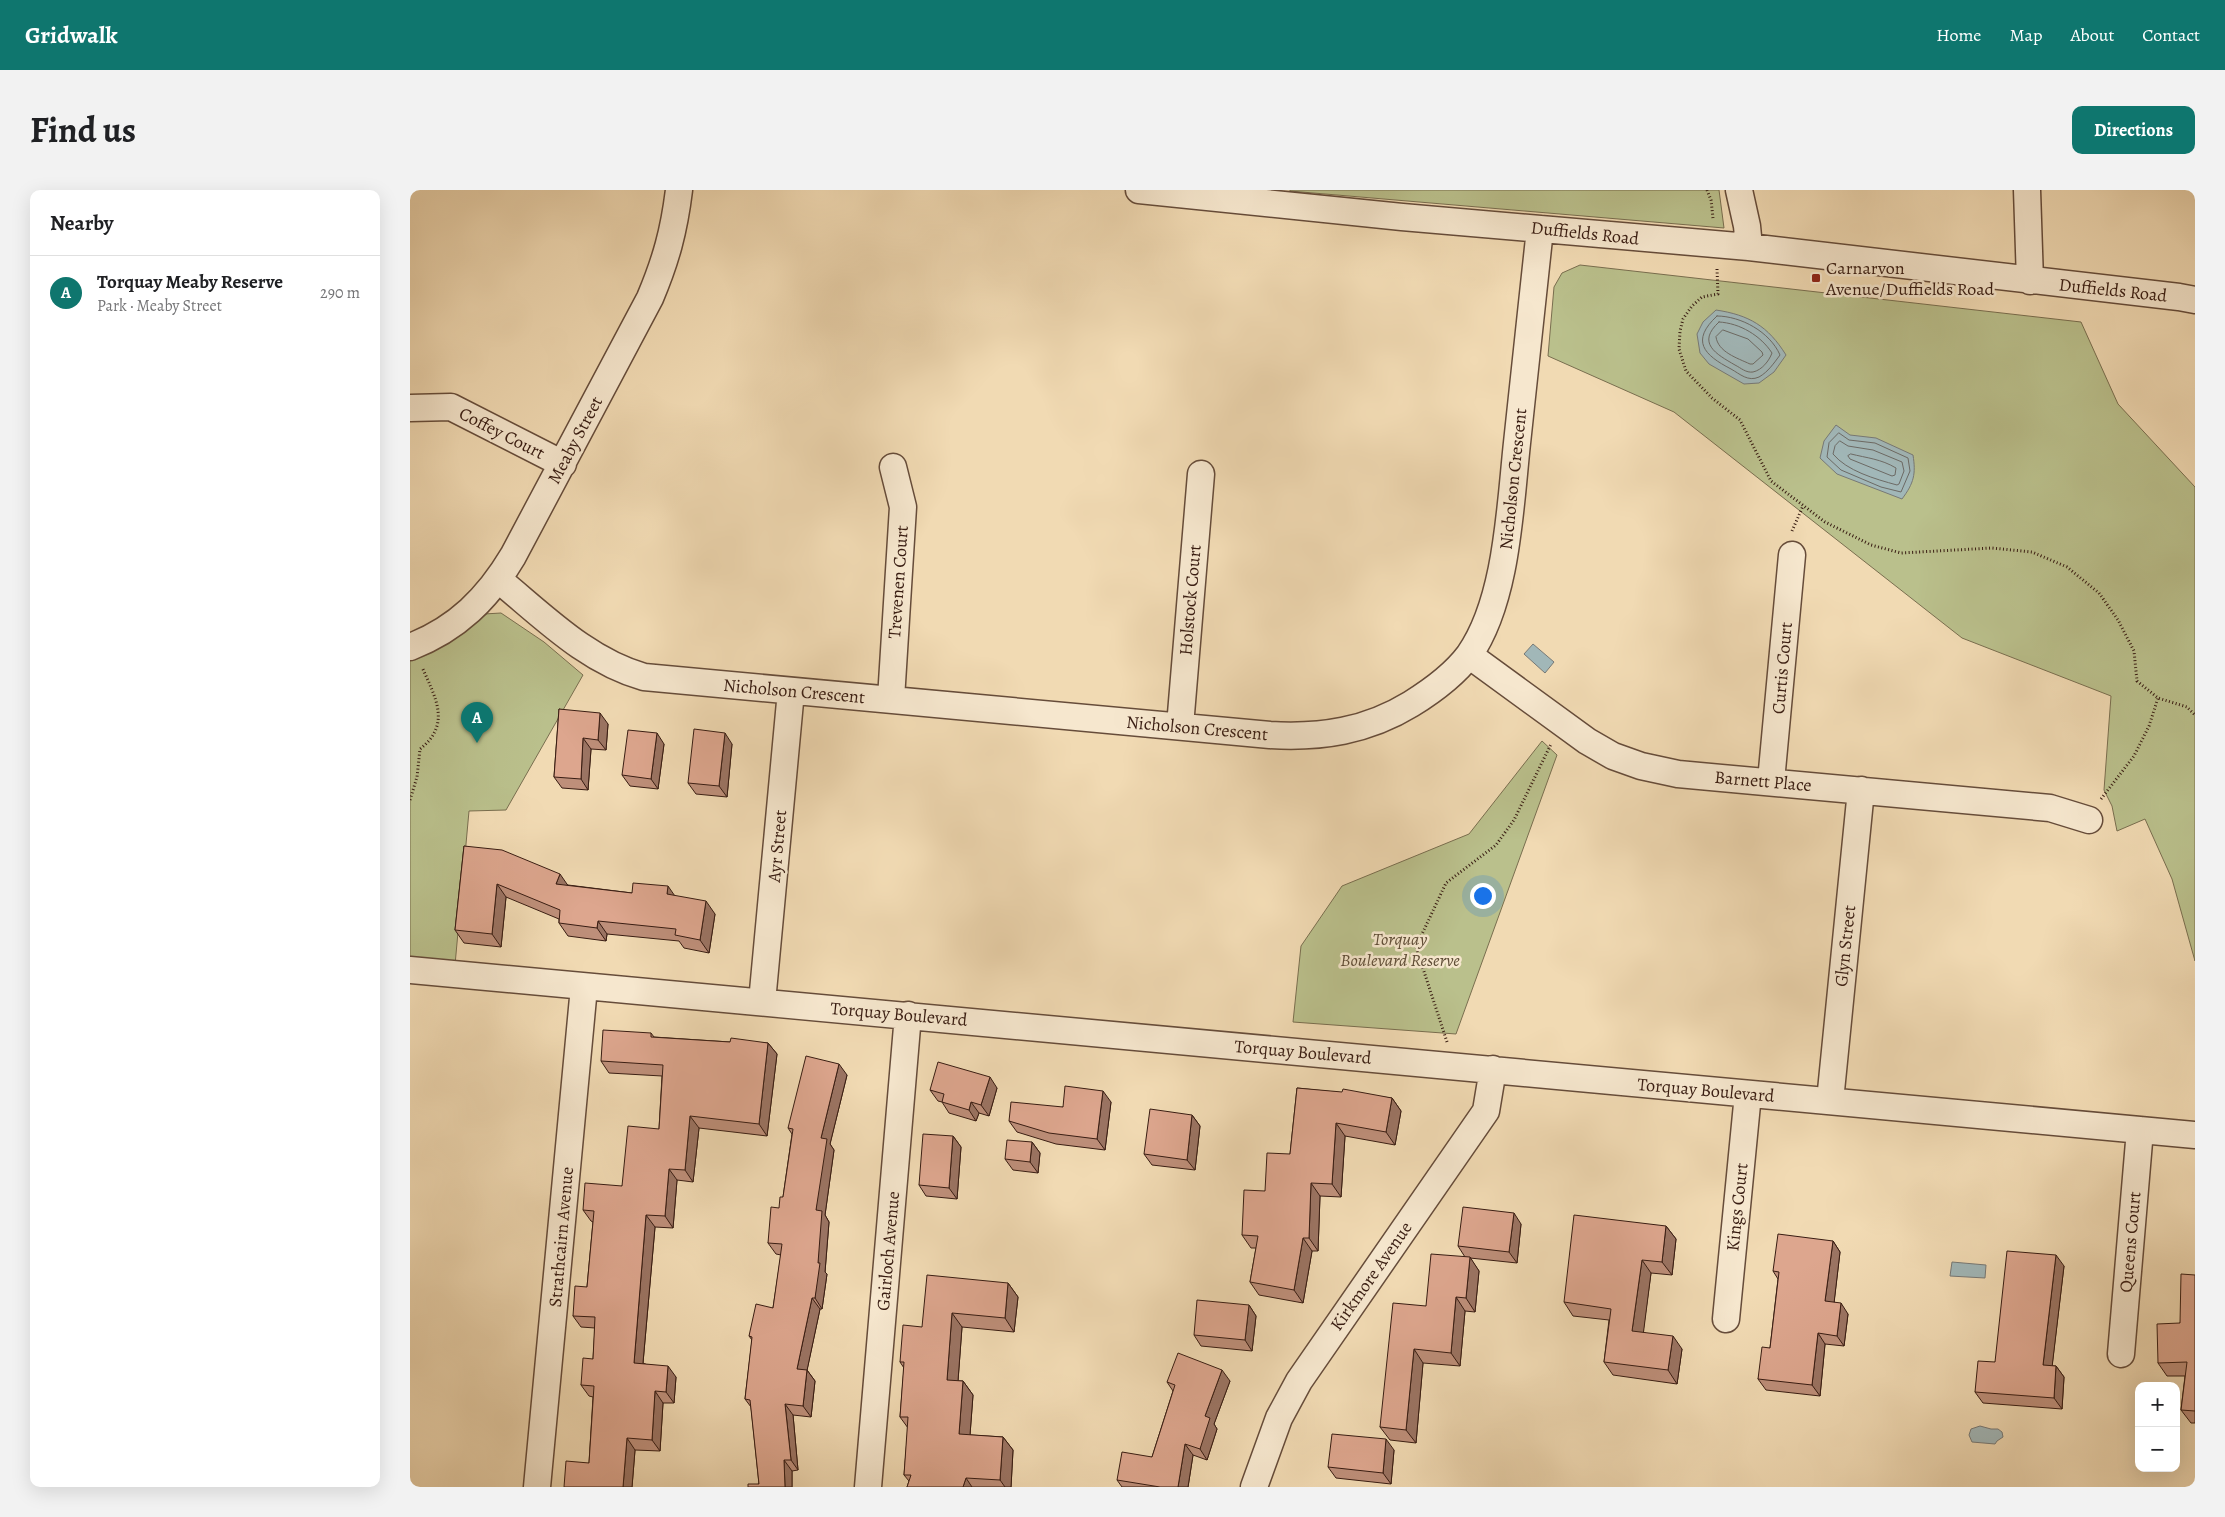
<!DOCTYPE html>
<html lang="en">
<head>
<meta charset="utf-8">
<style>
  :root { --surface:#fff; --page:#f2f2f2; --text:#202124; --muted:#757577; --line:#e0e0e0; --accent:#0f766e }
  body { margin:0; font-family:Alegreya,serif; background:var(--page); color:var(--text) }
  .controls { position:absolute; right:15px; bottom:15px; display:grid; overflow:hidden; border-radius:10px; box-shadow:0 5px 20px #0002 }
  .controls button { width:45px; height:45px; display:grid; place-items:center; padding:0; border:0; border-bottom:1px solid var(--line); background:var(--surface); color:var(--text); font:25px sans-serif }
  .you { position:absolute; left:1072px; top:705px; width:18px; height:18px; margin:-12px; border:4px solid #fff; border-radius:50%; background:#1a73e8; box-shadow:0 0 0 8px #1a73e833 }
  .badge { display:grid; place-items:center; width:32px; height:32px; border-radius:50%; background:var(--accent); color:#fff; font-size:16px; font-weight:700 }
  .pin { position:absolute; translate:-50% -41px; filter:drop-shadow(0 1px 2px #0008) }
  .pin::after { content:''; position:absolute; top:26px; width:18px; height:15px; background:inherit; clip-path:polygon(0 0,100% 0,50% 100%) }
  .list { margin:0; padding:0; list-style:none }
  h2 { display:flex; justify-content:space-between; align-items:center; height:65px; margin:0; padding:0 20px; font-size:21px }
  h2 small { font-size:16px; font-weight:400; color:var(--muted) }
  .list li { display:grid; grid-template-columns:32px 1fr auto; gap:15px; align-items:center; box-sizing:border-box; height:75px; padding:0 20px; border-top:1px solid var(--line) }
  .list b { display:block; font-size:19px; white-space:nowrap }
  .list p { margin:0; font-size:16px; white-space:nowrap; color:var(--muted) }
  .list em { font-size:16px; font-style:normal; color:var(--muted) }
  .map { position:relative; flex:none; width:1785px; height:1297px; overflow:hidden; border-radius:10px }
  header { display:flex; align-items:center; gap:30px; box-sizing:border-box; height:70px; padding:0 25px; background:var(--accent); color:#fff }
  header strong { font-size:24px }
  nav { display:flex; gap:28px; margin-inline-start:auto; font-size:18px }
  .intro { display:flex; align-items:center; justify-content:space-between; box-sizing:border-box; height:120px; padding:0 30px }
  h1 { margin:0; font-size:35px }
  .button { padding:12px 22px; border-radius:10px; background:var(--accent); color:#fff; font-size:18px; font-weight:700 }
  main { display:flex; gap:30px; padding:0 30px }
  aside { flex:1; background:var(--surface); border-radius:10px; box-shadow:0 5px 20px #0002 }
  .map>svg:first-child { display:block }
  .green { fill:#bac08c; stroke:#796e4f }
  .water { fill:#a1b7b8; stroke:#777976 }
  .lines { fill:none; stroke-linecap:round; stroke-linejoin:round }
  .shore { stroke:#6c6a65; stroke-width:1 }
  .minor-casing { stroke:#664c3a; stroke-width:29 }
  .path { stroke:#381c12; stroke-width:3; stroke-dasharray:1 2.5; stroke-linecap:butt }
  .minor { stroke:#f6e7ce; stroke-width:26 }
  .wall { fill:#be8f7a; stroke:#381c12 }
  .shaded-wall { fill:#9b7463; stroke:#381c12 }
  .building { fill:#dda68e; stroke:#381c12 }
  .poi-dot { fill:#8f2418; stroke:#f6e7ce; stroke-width:2 }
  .labels { text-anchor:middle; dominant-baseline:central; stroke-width:5; stroke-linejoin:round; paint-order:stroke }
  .street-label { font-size:18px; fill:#381c12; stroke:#f6e7ce }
  .poi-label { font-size:18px; fill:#381c12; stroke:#f6e7ce; text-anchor:start }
  .park-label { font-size:18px; font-style:italic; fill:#5f4d37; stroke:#f6e7ce }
</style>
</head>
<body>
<header>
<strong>Gridwalk</strong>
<nav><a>Home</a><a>Map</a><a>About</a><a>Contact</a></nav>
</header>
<div class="intro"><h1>Find us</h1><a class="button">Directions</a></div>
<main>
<aside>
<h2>Nearby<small></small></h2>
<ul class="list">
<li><span class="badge">A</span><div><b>Torquay Meaby Reserve</b><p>Park · Meaby Street</p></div><em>290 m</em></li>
</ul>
</aside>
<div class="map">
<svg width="1785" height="1297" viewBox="0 0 1785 1297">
  <rect width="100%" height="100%" fill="#f1dab3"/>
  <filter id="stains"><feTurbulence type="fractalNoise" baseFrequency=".004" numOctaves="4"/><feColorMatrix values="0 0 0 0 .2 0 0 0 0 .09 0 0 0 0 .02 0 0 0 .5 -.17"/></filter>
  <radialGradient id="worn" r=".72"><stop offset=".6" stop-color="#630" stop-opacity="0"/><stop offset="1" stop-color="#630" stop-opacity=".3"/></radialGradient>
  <!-- green -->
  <path class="green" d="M 880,0 L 1309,0 L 1314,38 L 880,1 Z
    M 1170,75 L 1671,132 L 1708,214 L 1785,297 L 1785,771 L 1762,689 L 1735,629 L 1707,641 L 1702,616 L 1694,600 L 1701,506 L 1552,448 L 1264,222 L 1138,166 L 1144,97 L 1152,83 Z
    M 91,423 L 134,452 L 173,485 L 96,620 L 59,621 L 45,775 L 0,771 L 0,468 L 74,424 Z
    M 1132,551 L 1147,565 L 1046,844 L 883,832 L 891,756 L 932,696 L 1059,644 Z"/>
  <!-- water -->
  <path class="water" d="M 1306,120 C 1339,125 1358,136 1376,165 L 1364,182 L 1349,193 L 1334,194 L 1299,174 L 1290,163 L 1287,144 L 1293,132 Z
    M 1426,235 L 1440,245 L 1466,248 L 1503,265 C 1506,284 1504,293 1492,309 L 1427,284 L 1410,268 L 1414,251 Z
    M 1123,454 L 1144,472 L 1135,483 L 1114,464 Z
    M 1542,1072 L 1576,1075 L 1575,1088 L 1540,1086 Z
    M 1570,1236 L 1581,1239 L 1588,1239 L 1592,1242 L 1593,1247 L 1587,1251 L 1585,1254 L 1562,1252 L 1559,1245 L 1561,1239 Z"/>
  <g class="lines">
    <!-- shore -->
    <path class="shore" d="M 1307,126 C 1331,126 1360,142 1370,165 C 1364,173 1358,182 1349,187 C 1338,192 1330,184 1321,179 C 1294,165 1280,151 1307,126 Z
      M 1309,132 C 1330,133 1351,146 1362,163 C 1359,171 1352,180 1343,182 C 1336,183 1331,178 1325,175 C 1306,164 1286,153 1309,132 Z
      M 1313,140 L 1338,149 L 1352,162 L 1353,165 L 1343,174 L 1340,174 C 1327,168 1308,162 1306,147 Z
      M 1429,243 L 1439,250 L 1465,253 L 1498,268 L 1500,281 L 1491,302 L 1471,297 L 1431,280 L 1417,267 L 1419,253 Z
      M 1430,251 L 1438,256 L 1463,260 L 1492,272 L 1494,281 L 1489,294 L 1487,295 C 1465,289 1437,281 1423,264 L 1425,256 Z
      M 1441,264 C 1457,268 1471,269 1486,278 L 1485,285 L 1482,286 L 1440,269 L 1438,266 Z"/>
    <!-- minor casing -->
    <g class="minor-casing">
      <path id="minor" d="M 729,0 L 992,27 L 1339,57 L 1769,107 L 1785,110
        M 1329,0 L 1337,36 L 1339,57
        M 1617,0 L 1620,91
        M 0,218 L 41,217 L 153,274
        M 89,390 C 134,427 177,471 234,487 L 860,545 C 911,548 957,541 1001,514 C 1022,501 1044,485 1059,465 C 1097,411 1100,318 1107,253 C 1115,182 1122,110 1130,39
        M 0,457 C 47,439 78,408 103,366 L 240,108 C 256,70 264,41 269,0
        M 1059,465 L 1177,551 L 1203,566 L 1231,576 L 1268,584 L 1640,618 L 1679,630
        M 481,509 L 493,317 L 483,277
        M 770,536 L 791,284
        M 1361,591 L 1382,365
        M 0,780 L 1785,945
        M 352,812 L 381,501
        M 1420,911 L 1451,600
        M 1316,1129 L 1338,904
        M 1711,1164 L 1730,940
        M 127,1297 L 174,797
        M 458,1297 L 498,825
        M 844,1297 L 869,1228 L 889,1191 L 1076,921 L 1083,879"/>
    </g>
    <!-- path -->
    <path class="path" d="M 1297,0 L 1301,10 L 1303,28
      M 1307,79 L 1308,104 L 1292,107 L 1282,116 L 1273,129 L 1270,141 L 1269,159 L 1276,181 L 1302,208 L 1330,230 L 1361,291 L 1415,332 L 1461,355 L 1491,363 L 1582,358 L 1622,362 L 1657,377 L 1689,403 L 1708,430 L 1724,461 L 1727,491 L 1748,508 L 1777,517 L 1785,525
      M 1382,341 L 1393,316
      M 1691,609 L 1724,566 L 1739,536 L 1748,508
      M 0,610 L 7,587 L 10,559 C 42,534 25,507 12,477
      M 1037,852 L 1006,757 L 1036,693 L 1086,655 L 1104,630 L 1141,554"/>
    <!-- minor -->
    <use href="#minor" class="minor"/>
  </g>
  <!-- wall -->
  <path class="wall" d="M 149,519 L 198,534 L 196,560 L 181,559 L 178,600 L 152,598 L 144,587 Z
    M 254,554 L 248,599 L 220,596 L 212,585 Z
    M 322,554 L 317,607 L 286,604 L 278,593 Z
    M 54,656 L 158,695 L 222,703 L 264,706 L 305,724 L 299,763 L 274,758 L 269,751 L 197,744 L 196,751 L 158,746 L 149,733 L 149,729 L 96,707 L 91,757 L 54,753 L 45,740 Z
    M 241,843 L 244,847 L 320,852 L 358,853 L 367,864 L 357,946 L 289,938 L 283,992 L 267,990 L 263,1038 L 245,1037 L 233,1173 L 266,1187 L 264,1213 L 253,1213 L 250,1261 L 225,1260 L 222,1297 L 154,1297 L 179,1273 L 183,1207 L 179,1206 L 171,1195 L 183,1169 L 185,1138 L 171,1137 L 163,1126 L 177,1097 L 183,1032 L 181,1031 L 173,1020 L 212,996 L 249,939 L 252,886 L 199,883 L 191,871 Z
    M 437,885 L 420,954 L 424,960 L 415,1025 L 419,1032 L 415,1082 L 417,1084 L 412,1119 L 410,1119 L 397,1180 L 405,1191 L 401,1227 L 383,1225 L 388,1280 L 382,1281 L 382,1297 L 338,1297 L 349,1294 L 341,1217 L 335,1209 L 342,1150 L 339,1146 L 363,1118 L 371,1065 L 366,1064 L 358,1053 L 373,1007 L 382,944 L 378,938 Z
    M 587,898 L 579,926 L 569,923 L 566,931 L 539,923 L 532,912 L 528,911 L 520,900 Z
    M 887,898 L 982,908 L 991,921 L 985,955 L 935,946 L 931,1007 L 910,1006 L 908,1061 L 902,1061 L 893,1113 L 849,1105 L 840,1092 L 846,1058 L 841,1058 L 832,1045 L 855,1001 L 880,964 Z
    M 701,912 L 695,960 L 646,954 L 607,942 L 599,931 L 653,917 Z
    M 782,925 L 790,936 L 785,980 L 742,975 L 734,964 Z
    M 543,946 L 551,957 L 547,1009 L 516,1006 L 509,995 Z
    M 622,952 L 630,963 L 628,983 L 603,980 L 595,969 Z
    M 1111,1034 L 1107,1073 L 1060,1068 L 1069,1081 L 1065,1122 L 1055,1121 L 1050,1176 L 1013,1173 L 1006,1253 L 980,1250 L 970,1237 L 1016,1116 L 1055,1067 L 1048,1056 Z
    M 1256,1036 L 1266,1049 L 1262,1085 L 1241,1083 L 1233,1142 L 1272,1159 L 1267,1194 L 1203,1185 L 1194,1172 L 1199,1130 L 1163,1126 L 1154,1112 Z
    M 1423,1051 L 1430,1062 L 1424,1112 L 1438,1124 L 1434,1156 L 1415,1154 L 1410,1206 L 1356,1200 L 1348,1189 L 1360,1158 L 1368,1089 L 1363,1081 Z
    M 1654,1076 L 1642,1176 L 1646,1176 L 1654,1187 L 1652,1219 L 1573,1213 L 1565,1202 L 1585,1172 Z
    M 1785,1085 L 1785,1233 L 1781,1233 L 1771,1220 L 1775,1186 L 1757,1186 L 1748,1173 L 1770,1133 Z
    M 598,1093 L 608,1107 L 604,1142 L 552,1137 L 548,1191 L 553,1191 L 563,1205 L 560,1245 L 593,1247 L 603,1260 L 601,1297 L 497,1297 L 499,1291 L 494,1285 L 498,1238 L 490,1227 L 494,1178 L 490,1172 L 512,1137 Z
    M 839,1115 L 846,1126 L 842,1161 L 791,1156 L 784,1145 Z
    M 820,1191 L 804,1234 L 807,1239 L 797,1270 L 783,1265 L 778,1297 L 712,1297 L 707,1290 L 742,1267 L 763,1201 L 757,1192 Z
    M 984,1260 L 981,1294 L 926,1288 L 918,1277 Z"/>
  <!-- shaded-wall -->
  <path class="shaded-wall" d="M 190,523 L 198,534 L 196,560 L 188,550 Z
    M 247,543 L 254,554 L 248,599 L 241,589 Z
    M 315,543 L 322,554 L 317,607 L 309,596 Z
    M 173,548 L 181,559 L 178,600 L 171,589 Z
    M 150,684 L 159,697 L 146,694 Z
    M 87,694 L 96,707 L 91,757 L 82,744 Z
    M 258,696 L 267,709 L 257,704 Z
    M 296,711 L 305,724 L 299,763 L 290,750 Z
    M 188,731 L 197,744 L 196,751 L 187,738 Z
    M 358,853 L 367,864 L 357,946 L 349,934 Z
    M 429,874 L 437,885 L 420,954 L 424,960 L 415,1025 L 419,1032 L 415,1082 L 417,1084 L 412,1119 L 405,1108 L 408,1073 L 406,1020 L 411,948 Z
    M 580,887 L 587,898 L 579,926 L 571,915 Z
    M 693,901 L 701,912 L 695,960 L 687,949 Z
    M 982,908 L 991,921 L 985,955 L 976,942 Z
    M 561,912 L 569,923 L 566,931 L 559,920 Z
    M 782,925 L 790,936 L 785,980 L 777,970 Z
    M 280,926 L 289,938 L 283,992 L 275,980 Z
    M 926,933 L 935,946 L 931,1007 L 922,994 Z
    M 543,946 L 551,957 L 547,1009 L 539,998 Z
    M 622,952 L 630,963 L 628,983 L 620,972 Z
    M 259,979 L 267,990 L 263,1038 L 255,1026 Z
    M 901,993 L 910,1006 L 908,1061 L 899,1048 Z
    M 1104,1023 L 1111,1034 L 1107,1073 L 1099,1062 Z
    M 236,1025 L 245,1037 L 232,1184 L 224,1173 Z
    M 1256,1036 L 1266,1049 L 1262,1085 L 1252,1072 Z
    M 893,1048 L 902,1061 L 893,1113 L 884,1100 Z
    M 1423,1051 L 1430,1062 L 1423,1122 L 1415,1111 Z
    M 1646,1065 L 1654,1076 L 1641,1186 L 1633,1175 Z
    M 1060,1067 L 1069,1081 L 1065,1122 L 1056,1108 Z
    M 1232,1070 L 1241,1083 L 1232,1154 L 1222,1141 Z
    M 598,1093 L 608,1107 L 604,1142 L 595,1128 Z
    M 1046,1107 L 1055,1121 L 1050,1176 L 1041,1163 Z
    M 402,1108 L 410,1119 L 395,1190 L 387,1179 Z
    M 1431,1113 L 1438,1124 L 1434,1156 L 1427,1146 Z
    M 839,1115 L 846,1126 L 842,1161 L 835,1150 Z
    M 542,1123 L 552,1137 L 547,1204 L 537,1190 Z
    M 1408,1143 L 1415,1154 L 1410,1206 L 1402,1195 Z
    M 1263,1146 L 1272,1159 L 1267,1194 L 1258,1180 Z
    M 1004,1159 L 1013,1173 L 1006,1253 L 996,1240 Z
    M 258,1176 L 266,1187 L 264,1213 L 256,1202 Z
    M 1646,1176 L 1654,1187 L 1652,1219 L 1644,1208 Z
    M 397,1180 L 405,1191 L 401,1227 L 393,1216 Z
    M 812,1180 L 820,1191 L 804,1234 L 807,1239 L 797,1270 L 790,1259 L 795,1226 Z
    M 553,1191 L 563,1205 L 559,1258 L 549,1244 Z
    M 245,1201 L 253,1213 L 250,1261 L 242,1250 Z
    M 375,1214 L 383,1225 L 388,1280 L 381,1270 Z
    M 593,1247 L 603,1260 L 601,1297 L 595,1297 L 590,1290 Z
    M 217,1248 L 225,1260 L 222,1297 L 213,1297 Z
    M 976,1249 L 984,1260 L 981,1294 L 973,1283 Z
    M 775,1254 L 783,1265 L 778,1297 L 768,1297 Z
    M 374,1270 L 382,1281 L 382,1297 L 375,1297 Z
    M 556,1288 L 562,1297 L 553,1297 Z"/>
  <!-- building -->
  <path class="building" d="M 149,519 L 190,523 L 188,550 L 173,548 L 171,589 L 144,587 Z
    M 284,539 L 315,543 L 309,596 L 278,593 Z
    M 218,540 L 247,543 L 241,589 L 212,585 Z
    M 54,656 L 92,660 L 150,684 L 146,694 L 222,703 L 223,693 L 258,696 L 257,704 L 296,711 L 290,750 L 265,745 L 266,739 L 188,731 L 187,738 L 149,733 L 150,720 L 87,694 L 82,744 L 45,740 Z
    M 193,840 L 241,843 L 241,847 L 320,852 L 321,848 L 358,853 L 349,934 L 280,926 L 275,980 L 259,979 L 255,1026 L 236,1025 L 224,1173 L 258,1176 L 256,1202 L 245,1201 L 242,1250 L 217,1248 L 213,1297 L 154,1297 L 156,1271 L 179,1273 L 184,1196 L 171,1195 L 173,1168 L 183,1169 L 185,1127 L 163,1126 L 165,1096 L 177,1097 L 184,1021 L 173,1020 L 175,993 L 212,996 L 218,936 L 249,939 L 253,875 L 191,871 Z
    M 396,866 L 429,874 L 411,948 L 417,949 L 406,1020 L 412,1021 L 408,1073 L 410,1073 L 405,1108 L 402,1108 L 387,1179 L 397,1180 L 393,1216 L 375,1214 L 381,1270 L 374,1270 L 375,1297 L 338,1297 L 338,1294 L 349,1294 L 340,1210 L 335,1209 L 342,1147 L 339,1146 L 346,1114 L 363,1118 L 372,1054 L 358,1053 L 361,1017 L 369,1018 L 370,1007 L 373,1007 L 383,939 L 378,938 Z
    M 528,872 L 580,887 L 571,915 L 561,912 L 559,920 L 532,912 L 534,904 L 520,900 Z
    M 655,896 L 693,901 L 687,949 L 639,943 L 599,931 L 601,912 L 653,917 Z
    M 887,898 L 932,902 L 933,899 L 982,908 L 976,942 L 926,933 L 922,994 L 901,993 L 899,1048 L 893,1048 L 884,1100 L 840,1092 L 848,1046 L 832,1045 L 834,1000 L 855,1001 L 857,963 L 880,964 Z
    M 740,919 L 782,925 L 777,970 L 734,964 Z
    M 513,944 L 543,946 L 539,998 L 509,995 Z
    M 597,950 L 622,952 L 620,972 L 595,969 Z
    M 1053,1017 L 1104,1023 L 1099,1062 L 1048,1056 Z
    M 1164,1025 L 1256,1036 L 1252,1072 L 1232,1070 L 1222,1141 L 1263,1146 L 1258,1180 L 1194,1172 L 1201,1119 L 1154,1112 Z
    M 1368,1044 L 1423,1051 L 1415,1111 L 1431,1113 L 1427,1146 L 1408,1143 L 1402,1195 L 1348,1189 L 1352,1157 L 1360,1158 L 1369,1082 L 1363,1081 Z
    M 1597,1061 L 1646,1065 L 1633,1175 L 1646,1176 L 1644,1208 L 1565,1202 L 1568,1171 L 1585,1172 Z
    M 1021,1064 L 1060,1067 L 1056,1108 L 1046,1107 L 1041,1163 L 1004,1159 L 996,1240 L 970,1237 L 983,1113 L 1016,1116 Z
    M 1771,1084 L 1785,1085 L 1785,1221 L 1771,1220 L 1777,1172 L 1748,1173 L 1747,1134 L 1770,1133 Z
    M 517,1085 L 598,1093 L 595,1128 L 542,1123 L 537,1190 L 553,1191 L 549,1244 L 593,1247 L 590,1290 L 556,1288 L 553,1297 L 497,1297 L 501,1285 L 494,1285 L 498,1227 L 490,1227 L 494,1172 L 490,1172 L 493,1135 L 512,1137 Z
    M 787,1110 L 839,1115 L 835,1150 L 784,1145 Z
    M 768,1163 L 812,1180 L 795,1226 L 800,1228 L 790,1259 L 775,1254 L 768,1297 L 750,1297 L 707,1290 L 712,1262 L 742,1267 L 765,1195 L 757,1192 Z
    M 922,1244 L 976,1249 L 973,1283 L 918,1277 Z"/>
  <!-- markers -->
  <rect class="poi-dot" x="1401" y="83" width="10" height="10" rx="2.5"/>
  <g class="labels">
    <!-- street labels -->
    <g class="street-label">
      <text transform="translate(1175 43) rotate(6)">Duffields Road</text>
      <text transform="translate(1703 100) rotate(6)">Duffields Road</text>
      <text transform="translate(92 243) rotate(27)">Coffey Court</text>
      <text transform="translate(165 250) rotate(-62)">Meaby Street</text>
      <text transform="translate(1103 289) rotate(-84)">Nicholson Crescent</text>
      <text transform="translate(488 392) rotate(-86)">Trevenen Court</text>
      <text transform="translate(780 410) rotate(-85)">Holstock Court</text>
      <text transform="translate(1372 478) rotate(-85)">Curtis Court</text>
      <text transform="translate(384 501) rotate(5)">Nicholson Crescent</text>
      <text transform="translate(787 538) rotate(5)">Nicholson Crescent</text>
      <text transform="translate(1353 591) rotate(5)">Barnett Place</text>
      <text transform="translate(367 656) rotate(-85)">Ayr Street</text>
      <text transform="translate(1435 756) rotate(-84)">Glyn Street</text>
      <text transform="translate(489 824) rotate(5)">Torquay Boulevard</text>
      <text transform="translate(893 862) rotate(5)">Torquay Boulevard</text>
      <text transform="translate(1296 900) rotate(5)">Torquay Boulevard</text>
      <text transform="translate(1327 1017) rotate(-84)">Kings Court</text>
      <text transform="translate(151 1047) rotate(-85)">Strathcairn Avenue</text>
      <text transform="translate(1720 1052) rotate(-85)">Queens Court</text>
      <text transform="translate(478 1061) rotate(-85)">Gairloch Avenue</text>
      <text transform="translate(961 1086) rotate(-55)">Kirkmore Avenue</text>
    </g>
    <!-- poi labels -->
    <g class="poi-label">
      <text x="1416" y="78">Carnarvon<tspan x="1416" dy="21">Avenue/Duffields Road</tspan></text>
    </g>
    <!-- park labels -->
    <g class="park-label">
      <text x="990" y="749">Torquay<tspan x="990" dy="21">Boulevard Reserve</tspan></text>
    </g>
  </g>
  <rect width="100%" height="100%" filter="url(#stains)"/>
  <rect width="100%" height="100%" fill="url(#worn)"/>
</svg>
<div class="controls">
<button>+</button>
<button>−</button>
</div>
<div class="you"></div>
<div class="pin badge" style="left:67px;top:553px">A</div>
</div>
</main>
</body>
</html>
